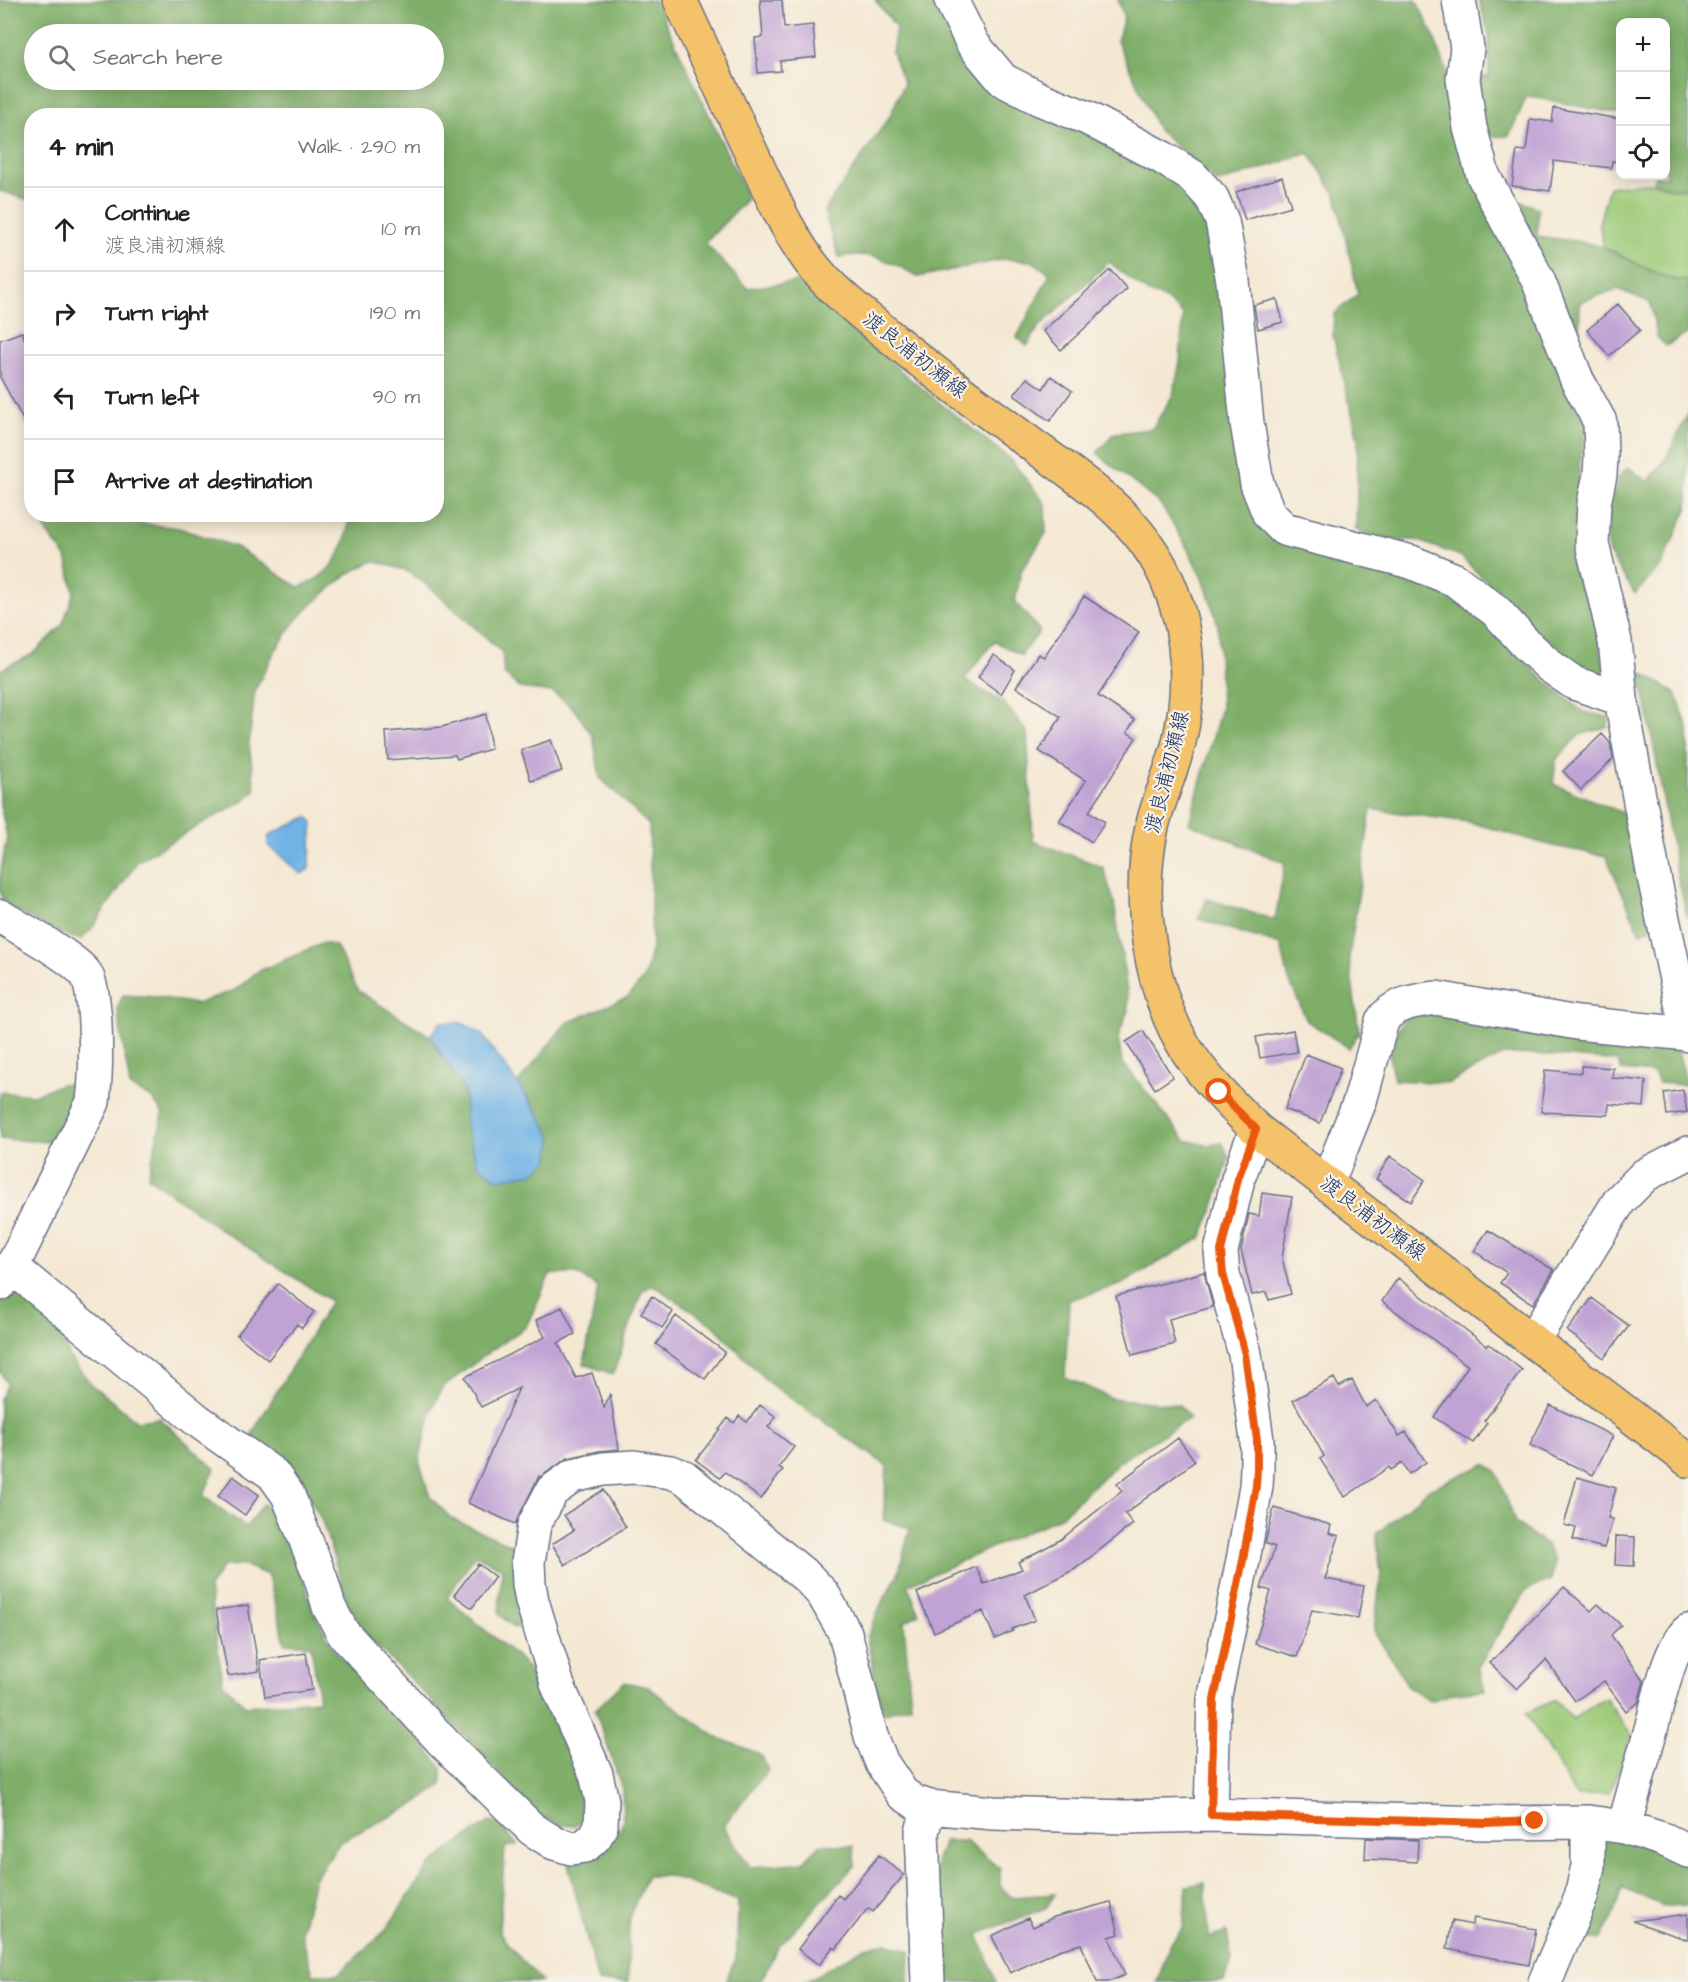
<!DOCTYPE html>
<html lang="en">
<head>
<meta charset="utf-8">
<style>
  :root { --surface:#fff; --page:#f6f6f6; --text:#202124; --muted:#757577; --line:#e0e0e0 }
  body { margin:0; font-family:"Architects Daughter","Klee One",sans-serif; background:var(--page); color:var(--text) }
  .controls { position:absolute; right:18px; top:18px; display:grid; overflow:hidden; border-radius:12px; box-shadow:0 3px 15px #0003 }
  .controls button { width:54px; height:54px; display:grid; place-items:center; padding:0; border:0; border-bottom:2px solid var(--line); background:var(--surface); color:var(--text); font:30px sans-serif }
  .stop { position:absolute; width:18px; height:18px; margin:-14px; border:4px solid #ea580c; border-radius:50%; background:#fff }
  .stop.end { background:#ea580c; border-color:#fff; box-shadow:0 2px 6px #0008 }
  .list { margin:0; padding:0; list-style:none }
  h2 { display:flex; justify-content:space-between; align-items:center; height:78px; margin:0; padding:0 24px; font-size:26px }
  h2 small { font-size:20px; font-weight:400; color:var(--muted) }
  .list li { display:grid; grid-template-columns:39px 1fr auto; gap:18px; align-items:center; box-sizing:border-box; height:84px; padding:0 24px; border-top:2px solid var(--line) }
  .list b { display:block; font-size:22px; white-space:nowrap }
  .list p { margin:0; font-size:20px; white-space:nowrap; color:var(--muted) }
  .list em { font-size:20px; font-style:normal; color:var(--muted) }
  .icon { flex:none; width:33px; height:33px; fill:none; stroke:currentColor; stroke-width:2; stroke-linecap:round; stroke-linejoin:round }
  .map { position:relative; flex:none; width:1688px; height:1982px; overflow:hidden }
  .search { position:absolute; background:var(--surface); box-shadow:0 3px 15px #0003; left:24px; top:24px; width:420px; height:66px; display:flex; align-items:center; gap:15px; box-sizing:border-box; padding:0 21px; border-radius:33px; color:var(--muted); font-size:22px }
  .panel { position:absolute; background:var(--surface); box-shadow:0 3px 15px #0003; left:24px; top:108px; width:420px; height:414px; border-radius:24px }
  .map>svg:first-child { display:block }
  .green { fill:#9dca78; stroke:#5c7c6b; stroke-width:1.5 }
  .forest { fill:#7eae68; stroke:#4c6e63; stroke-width:1.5; fill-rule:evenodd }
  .water { fill:#70b3e5; stroke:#4671a2; stroke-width:1.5 }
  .building { fill:#c0a2d4 }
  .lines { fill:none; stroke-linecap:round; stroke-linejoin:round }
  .minor-casing { stroke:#677087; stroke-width:36 }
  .major-casing { stroke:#677087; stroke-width:36 }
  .minor { stroke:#fff; stroke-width:33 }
  .major { stroke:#f4c26a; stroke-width:33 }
  .route { stroke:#ea580c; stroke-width:8 }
  .labels { text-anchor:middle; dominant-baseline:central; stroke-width:4.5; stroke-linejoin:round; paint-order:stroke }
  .street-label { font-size:21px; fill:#1b2f5e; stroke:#f7f3e8 }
</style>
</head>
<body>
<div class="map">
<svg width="1688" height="1982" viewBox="0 0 1688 1982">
  <rect width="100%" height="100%" fill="#f7f3e8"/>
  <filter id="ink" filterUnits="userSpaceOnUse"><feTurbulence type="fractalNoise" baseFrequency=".0167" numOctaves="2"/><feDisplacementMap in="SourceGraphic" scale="12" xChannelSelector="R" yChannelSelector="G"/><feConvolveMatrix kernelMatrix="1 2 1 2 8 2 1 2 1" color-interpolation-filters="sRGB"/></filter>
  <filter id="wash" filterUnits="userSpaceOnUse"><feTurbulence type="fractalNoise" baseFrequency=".008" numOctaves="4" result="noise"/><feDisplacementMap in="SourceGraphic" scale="24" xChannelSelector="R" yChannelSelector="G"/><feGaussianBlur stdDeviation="1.35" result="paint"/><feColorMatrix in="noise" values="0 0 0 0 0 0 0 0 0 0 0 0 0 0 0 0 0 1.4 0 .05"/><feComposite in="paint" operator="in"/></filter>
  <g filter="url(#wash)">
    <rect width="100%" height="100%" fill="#f4e8d3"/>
    <!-- green -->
    <path class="green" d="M 1653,182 L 1672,189 L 1688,188 L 1688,280 C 1672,285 1621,256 1604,247 L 1599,223 L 1609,187 Z
      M 1605,1698 L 1632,1736 L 1609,1793 L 1576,1796 L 1526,1713 L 1555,1700 L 1573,1719 Z"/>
    <!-- forest -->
    <path class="forest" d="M 0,0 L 655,0 L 748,198 L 705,243 L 747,288 L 802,281 L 909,378 L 1010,459 L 1045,503 L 1046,533 L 1021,571 L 1015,602 L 1040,631 L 1021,655 L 994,641 L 964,680 L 1003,702 L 1027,731 L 1033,841 L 1103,867 L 1114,902 L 1128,998 L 1128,1010 L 1118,1037 L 1122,1062 L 1185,1140 L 1207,1145 L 1223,1143 L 1229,1158 L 1213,1210 L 1201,1238 L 1120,1285 L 1069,1300 L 1065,1377 L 1111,1398 L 1179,1405 L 1190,1418 L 1120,1461 L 1060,1517 L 908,1585 L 919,1614 L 904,1622 L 911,1705 L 882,1714 L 867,1638 L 881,1604 L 898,1575 L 910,1528 L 883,1520 L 887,1466 L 769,1383 L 714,1326 L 653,1285 L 642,1291 L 613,1374 L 584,1364 L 598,1287 L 577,1274 L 550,1274 L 526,1327 L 493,1349 L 442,1388 L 431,1411 L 419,1461 L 430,1497 L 452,1519 L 518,1548 L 523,1626 L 514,1628 L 499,1614 L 502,1568 L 475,1555 L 447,1598 L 523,1662 L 548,1700 L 570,1742 L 587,1796 L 586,1817 L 576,1826 L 560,1825 L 539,1815 L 422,1691 L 369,1638 L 349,1606 L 322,1521 L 292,1465 L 251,1435 L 331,1301 L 221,1230 L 148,1177 L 163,1114 L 152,1098 L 130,1087 L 117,1008 L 123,995 L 157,997 L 196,1004 L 235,990 L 257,972 L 323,943 L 336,946 L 358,991 L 430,1036 L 464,1090 L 466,1127 L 552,1139 L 538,1113 L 518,1083 L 566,1023 L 628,997 L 644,978 L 652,948 L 649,825 L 600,778 L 593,736 L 573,708 L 552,692 L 520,688 L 504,674 L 502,652 L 431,588 L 405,570 L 373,561 L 348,574 L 311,605 L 294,623 L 275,651 L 255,690 L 249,744 L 255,790 L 244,801 L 201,824 L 138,861 L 92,928 L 81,940 L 62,934 L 6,906 L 0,891 L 0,876 L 7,837 L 0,803 L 0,670 L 33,654 L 62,626 L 74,592 L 66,557 L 45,530 L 47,515 L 120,515 L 137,523 L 179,528 L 236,547 L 298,587 C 332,577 348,548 349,515 L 436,514 L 436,116 L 32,116 L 31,201 L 2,191 L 0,192 ZM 34,34 L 434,34 L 434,80 L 34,80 Z
      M 875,0 L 937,0 L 945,22 L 1170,172 L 1212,215 L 1253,503 L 1433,582 L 1511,643 L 1540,676 L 1583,712 L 1609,717 L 1608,727 L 1579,735 L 1556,760 L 1553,784 L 1628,815 L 1651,928 L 1640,933 L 1606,856 L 1553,846 L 1469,822 L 1371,809 L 1349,958 L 1359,1032 L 1349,1048 L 1307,1021 L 1289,980 L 1281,945 L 1198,919 L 1207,899 L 1275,920 L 1285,863 L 1189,823 L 1221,708 L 1218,625 L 1204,581 L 1184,542 L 1161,505 L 1097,453 L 1115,433 L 1152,429 L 1173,395 L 1180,362 L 1183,315 L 1166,299 L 1147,292 L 1109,262 L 1038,328 L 1027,346 L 1017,337 L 1050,274 L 1032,261 L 1005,259 L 918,277 C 891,261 871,250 839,257 L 824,211 L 890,116 L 904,84 L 892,53 L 896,27 Z
      M 1118,0 L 1416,0 L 1432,32 L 1448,74 L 1489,77 L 1489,34 L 1479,0 L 1688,0 L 1688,188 L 1672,189 L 1653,182 L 1655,176 L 1666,176 L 1666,22 L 1620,22 L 1620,114 L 1527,96 L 1509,136 L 1465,138 L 1486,212 L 1519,201 L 1538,208 L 1537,236 C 1556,239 1589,241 1606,248 C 1625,256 1670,285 1688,280 L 1688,333 L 1666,346 L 1657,337 L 1650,302 L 1617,289 L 1580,302 L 1579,348 L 1596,375 L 1566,395 L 1587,422 L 1579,466 L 1582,553 L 1606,675 L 1593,679 L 1574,667 L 1460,556 L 1416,540 L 1381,540 L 1356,529 L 1358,439 L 1333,335 L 1334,314 L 1358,294 L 1336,195 L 1309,153 L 1218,183 L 1158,130 L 1117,41 L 1124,18 Z
      M 1688,413 L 1688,507 L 1661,566 L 1635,594 L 1608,552 L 1608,515 L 1617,479 L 1628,467 L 1648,482 L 1666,459 Z
      M 1640,672 L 1676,693 L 1688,729 L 1688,919 L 1677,874 Z
      M 1432,1014 L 1675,1040 L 1687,1085 L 1659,1083 L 1654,1073 L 1621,1070 L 1618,1061 L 1547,1055 L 1505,1054 L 1449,1083 L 1394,1080 C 1387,1050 1386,1041 1407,1017 Z
      M 62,1084 L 73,1085 L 78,1103 L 61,1139 L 51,1142 L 0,1139 L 0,1092 L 33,1095 Z
      M 9,1286 L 57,1322 L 70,1358 L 93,1386 L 137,1421 L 160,1418 L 215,1469 L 203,1496 L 246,1527 L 263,1504 L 278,1515 L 298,1557 L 312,1609 L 337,1654 L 412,1729 L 442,1768 L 442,1785 L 415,1804 L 341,1841 L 314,1879 L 301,1933 L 313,1974 L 338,1974 L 385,1931 L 429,1866 L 456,1844 L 489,1822 L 501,1825 L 517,1845 L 505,1847 L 499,1931 L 509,1946 L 542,1982 L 0,1982 L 0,1398 L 7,1384 L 0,1371 L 0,1304 ZM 243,1565 L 268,1575 L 285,1643 L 311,1645 L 319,1700 L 246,1706 L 223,1684 L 209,1588 L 223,1566 Z
      M 1485,1464 L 1496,1471 L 1515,1522 L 1547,1546 L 1555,1562 L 1551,1580 L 1526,1590 L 1478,1667 L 1485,1690 L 1455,1693 L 1430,1701 L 1408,1686 L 1374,1631 L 1381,1573 L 1376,1534 L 1429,1489 Z
      M 624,1682 L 648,1687 L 716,1737 L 760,1754 L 768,1770 L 723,1826 L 750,1867 L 803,1862 L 821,1844 L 853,1846 L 855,1865 L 779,1946 L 760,1982 L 726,1982 L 737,1953 L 738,1901 L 670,1876 L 647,1876 L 629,1918 L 628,1982 L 598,1982 L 568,1864 L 589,1858 L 620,1831 L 623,1820 L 622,1788 L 595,1710 Z
      M 1609,1834 L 1688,1862 L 1688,1906 L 1666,1907 L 1622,1888 L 1612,1919 L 1600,1940 L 1577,1936 L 1599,1842 Z
      M 944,1841 L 965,1841 L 981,1853 L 1000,1869 L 1000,1886 L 1011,1897 L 1055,1894 L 1046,1908 L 978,1934 L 996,1982 L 945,1982 L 936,1862 Z
      M 1205,1883 L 1209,1938 L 1227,1932 L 1232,1961 L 1223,1982 L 1157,1982 L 1170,1944 L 1183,1928 L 1187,1886 Z
      M 887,1943 L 910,1951 L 909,1982 L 805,1982 L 865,1947 Z"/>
    <!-- water -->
    <path class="water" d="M 308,817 L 313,822 L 309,869 L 301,874 L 268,845 L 269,835 Z
      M 441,1022 L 462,1023 L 482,1034 L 538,1113 L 552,1139 L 549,1160 L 533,1173 L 498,1179 L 478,1165 L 466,1127 L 464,1090 L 430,1036 Z"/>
    <g id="blocks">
      <!-- building -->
      <path class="building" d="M 760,0 L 782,0 L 784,28 L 813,25 L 816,57 L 780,61 L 781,71 L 758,73 L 755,38 L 763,37 Z
        M 1554,108 L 1620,119 L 1620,162 L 1612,161 L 1611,168 L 1554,161 L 1550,191 L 1512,186 L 1517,150 L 1526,151 L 1530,119 L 1552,122 Z
        M 1282,177 L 1291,206 L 1245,220 L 1236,192 Z
        M 1110,270 L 1127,289 L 1061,350 L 1043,331 Z
        M 1277,299 L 1283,322 L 1258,329 L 1254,305 Z
        M 1618,304 L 1640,330 L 1609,356 L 1587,330 Z
        M 22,332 L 32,359 L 32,436 L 0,377 L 0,340 Z
        M 1051,376 L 1072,391 L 1050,421 L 1014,395 L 1027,378 L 1043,389 Z
        M 1084,596 L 1139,632 L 1098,696 L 1135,720 L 1127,732 L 1136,738 L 1089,812 L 1105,822 L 1092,842 L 1059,821 L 1086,781 L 1039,751 L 1061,717 L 1016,687 L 1038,654 L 1044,657 Z
        M 994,655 L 1015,670 L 1001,694 L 978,677 Z
        M 486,714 L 491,749 L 457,759 L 455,755 L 388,760 L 386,732 L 442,727 Z
        M 1602,734 L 1610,743 L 1613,759 L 1581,790 L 1563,771 Z
        M 551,740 L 562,771 L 531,781 L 521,750 Z
        M 1293,1030 L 1297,1052 L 1260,1058 L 1256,1037 Z
        M 1143,1031 L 1173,1077 L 1155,1089 L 1126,1042 Z
        M 1306,1054 L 1341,1068 L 1320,1123 L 1285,1109 Z
        M 1581,1066 L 1613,1068 L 1612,1078 L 1646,1081 L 1644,1107 L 1609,1104 L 1608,1115 L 1541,1112 L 1545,1070 L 1581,1073 Z
        M 1683,1090 L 1687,1112 L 1667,1115 L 1664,1093 Z
        M 1390,1156 L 1425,1180 L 1411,1202 L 1376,1179 Z
        M 1262,1193 L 1292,1197 L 1282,1258 L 1291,1294 L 1269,1300 L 1266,1292 L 1252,1295 L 1241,1250 L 1249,1214 L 1259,1216 Z
        M 1488,1230 L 1554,1270 L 1533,1304 L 1500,1283 L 1507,1273 L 1474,1251 Z
        M 1204,1272 L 1213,1307 L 1169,1319 L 1175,1344 L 1132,1355 L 1116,1296 Z
        M 1398,1278 L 1487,1346 L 1489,1344 L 1522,1370 L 1484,1421 L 1487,1423 L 1473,1443 L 1434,1417 L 1468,1366 L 1382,1301 Z
        M 278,1284 L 314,1312 L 302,1328 L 297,1324 L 268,1360 L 237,1335 Z
        M 652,1296 L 673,1312 L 662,1328 L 641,1313 Z
        M 1592,1298 L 1629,1326 L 1604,1358 L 1567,1331 Z
        M 562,1307 L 575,1334 L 558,1343 L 576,1378 L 592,1373 L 604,1408 L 610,1394 L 619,1449 L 599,1451 L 568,1458 L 540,1477 L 539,1476 L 515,1524 L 468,1503 L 519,1388 L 481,1407 L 465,1377 L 545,1337 L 536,1320 Z
        M 676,1316 L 725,1352 L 705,1379 L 656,1344 Z
        M 1334,1378 L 1339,1387 L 1352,1380 L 1366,1407 L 1376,1400 L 1399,1436 L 1406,1432 L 1426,1462 L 1409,1474 L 1402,1463 L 1391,1470 L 1389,1467 L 1345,1497 L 1320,1459 L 1324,1456 L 1293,1400 Z
        M 760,1405 L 776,1417 L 768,1427 L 794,1447 L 779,1467 L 783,1470 L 761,1499 L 725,1472 L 720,1478 L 696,1460 L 728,1418 L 734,1423 L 739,1416 L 747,1422 Z
        M 1550,1405 L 1613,1436 L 1593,1475 L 1530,1445 Z
        M 1178,1438 L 1195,1461 L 1125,1514 L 1133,1524 L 1075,1569 L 1025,1595 L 1035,1620 L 1012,1629 L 1013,1631 L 995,1639 L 983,1611 L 934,1632 L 917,1593 L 976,1567 L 984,1584 L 1022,1569 L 1018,1562 L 1060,1540 L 1122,1491 L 1117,1484 Z
        M 233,1476 L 259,1495 L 245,1515 L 218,1496 Z
        M 1577,1477 L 1616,1488 L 1608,1518 L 1613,1519 L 1604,1548 L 1573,1540 L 1576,1528 L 1564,1525 Z
        M 603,1490 L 626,1527 L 565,1565 L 552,1544 L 574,1530 L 564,1515 Z
        M 1274,1508 L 1331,1525 L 1329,1533 L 1339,1536 L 1325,1579 L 1364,1586 L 1358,1618 L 1312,1610 L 1297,1657 L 1255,1644 L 1271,1591 L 1261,1588 L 1275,1547 L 1265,1543 Z
        M 1616,1536 L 1635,1537 L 1634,1566 L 1615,1565 Z
        M 478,1564 L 495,1577 L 472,1608 L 454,1595 Z
        M 1564,1587 L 1591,1611 L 1598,1604 L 1621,1625 L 1611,1635 L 1644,1681 L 1638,1703 L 1626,1711 L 1604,1681 L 1575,1701 L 1546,1660 L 1517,1689 L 1490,1663 Z
        M 248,1605 L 259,1671 L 228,1676 L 216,1610 Z
        M 306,1653 L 312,1690 L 265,1697 L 260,1660 Z
        M 1366,1838 L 1418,1840 L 1417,1862 L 1365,1859 Z
        M 879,1855 L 904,1875 L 873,1912 L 868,1908 L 836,1949 L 833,1947 L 819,1965 L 798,1949 L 838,1895 L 843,1899 Z
        M 1111,1902 L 1119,1934 L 1109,1937 L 1125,1975 L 1108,1982 L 1097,1982 L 1081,1944 L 1059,1950 L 1010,1973 L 992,1936 L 1028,1918 L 1033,1927 L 1054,1917 Z
        M 1688,1914 L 1688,1940 L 1632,1921 Z
        M 1474,1918 L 1536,1929 L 1529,1965 L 1447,1949 L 1452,1921 L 1472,1925 Z"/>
    </g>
  </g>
  <g filter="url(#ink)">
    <use href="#blocks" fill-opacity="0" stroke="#677087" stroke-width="1.5"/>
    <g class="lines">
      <!-- minor casing -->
      <g class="minor-casing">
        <path id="minor" d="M 951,0 L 973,44 L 1003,80 L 1040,99 L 1087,118 L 1163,158 L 1192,176 L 1212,198 L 1222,221 L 1233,281 L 1247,423 L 1257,484 L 1269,514 L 1284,529 L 1411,562 L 1455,580 L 1496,611 L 1526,644 L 1551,667 L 1574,683 L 1621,699
          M 1459,0 L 1467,48 L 1463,79 L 1470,128 L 1483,175 L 1538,280 L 1577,380 L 1600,422 L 1601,456 L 1600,475 L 1594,503 L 1592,543 L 1615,641 L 1621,699 L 1654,877 L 1688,1035
          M 0,916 C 21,929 71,956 85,973 C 99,991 96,1077 93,1102 L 12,1267
          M 1327,1184 L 1360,1101 L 1382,1021 C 1393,1003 1416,1001 1436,998 L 1577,1023 L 1688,1034
          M 0,1284 L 12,1267 L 197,1420 L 273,1474 L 288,1495 L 321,1579 L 329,1607 L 343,1633 L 444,1743 L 532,1829 L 554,1843 L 571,1848 L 585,1846 L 595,1837 L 601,1826 L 602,1801 L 596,1774 L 558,1686 L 532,1601 L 529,1584 L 528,1562 L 534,1525 L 552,1491 L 573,1476 L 603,1469 L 634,1467 L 671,1472 L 684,1477 L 808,1578 L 823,1594 L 845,1633 L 871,1736 L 882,1763 L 902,1793 L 915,1802 L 929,1807 L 993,1813 L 1125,1817 L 1211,1815 L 1485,1823 L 1588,1822 L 1624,1827 L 1665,1840 L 1688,1851
          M 1533,1340 L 1620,1200 L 1645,1175 L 1688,1153
          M 1211,1815 L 1214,1700 L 1243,1560 L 1256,1486 L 1257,1468 L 1257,1440 L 1245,1354 L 1223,1274 L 1221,1251 L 1238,1179 L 1256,1129
          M 1624,1827 C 1633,1795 1642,1762 1651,1729 C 1658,1703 1669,1648 1688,1631
          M 928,1982 L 922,1832 L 929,1807
          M 1545,1982 L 1581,1897 L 1588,1866 L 1588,1822"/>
      </g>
      <!-- major casing -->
      <g class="major-casing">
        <path id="major" d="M 680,0 C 704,52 728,104 753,156 C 772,197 794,247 825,280 C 844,300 866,317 887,334 C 931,371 977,404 1023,438 C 1081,481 1143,517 1170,587 C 1190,636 1191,691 1179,742 C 1172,771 1159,798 1152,827 C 1136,897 1149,992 1188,1052 C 1207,1081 1232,1105 1256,1129 L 1688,1460"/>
      </g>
      <!-- minor -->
      <use href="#minor" class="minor"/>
      <!-- major -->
      <use href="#major" class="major"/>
    </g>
  </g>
  <g class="lines" filter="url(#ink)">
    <!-- route -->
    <path class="route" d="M 1219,1092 L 1256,1129 L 1238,1179 L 1221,1251 L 1223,1274 L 1245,1354 L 1257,1440 L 1257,1468 L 1256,1486 L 1243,1560 L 1214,1700 L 1211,1815 L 1485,1823 L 1535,1821"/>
  </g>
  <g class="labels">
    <!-- street labels -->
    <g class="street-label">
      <text transform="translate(915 355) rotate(38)">渡良浦初瀬線</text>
      <text transform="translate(1167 772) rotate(-76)">渡良浦初瀬線</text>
      <text transform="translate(1373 1218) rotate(37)">渡良浦初瀬線</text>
    </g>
  </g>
</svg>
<div class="controls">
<button>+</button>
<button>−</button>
<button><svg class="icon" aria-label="locate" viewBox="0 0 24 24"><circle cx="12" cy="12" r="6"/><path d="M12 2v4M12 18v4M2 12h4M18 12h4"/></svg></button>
</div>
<div class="stop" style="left:1219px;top:1092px"></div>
<div class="stop end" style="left:1535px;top:1821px"></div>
<div class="search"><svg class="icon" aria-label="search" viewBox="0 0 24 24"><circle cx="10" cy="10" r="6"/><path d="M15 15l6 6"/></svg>Search here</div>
<section class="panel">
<h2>4 min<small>Walk · 290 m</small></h2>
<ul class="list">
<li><svg class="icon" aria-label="ahead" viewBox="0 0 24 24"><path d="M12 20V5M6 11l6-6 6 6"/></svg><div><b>Continue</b><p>渡良浦初瀬線</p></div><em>10 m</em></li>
<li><svg class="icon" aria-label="right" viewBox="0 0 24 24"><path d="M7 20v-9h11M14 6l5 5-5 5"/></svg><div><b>Turn right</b></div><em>190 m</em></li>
<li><svg class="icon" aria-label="left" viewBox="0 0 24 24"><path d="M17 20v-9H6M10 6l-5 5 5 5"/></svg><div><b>Turn left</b></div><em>90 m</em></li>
<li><svg class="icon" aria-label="arrive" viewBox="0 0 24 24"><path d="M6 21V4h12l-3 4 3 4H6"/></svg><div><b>Arrive at destination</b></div></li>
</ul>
</section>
</div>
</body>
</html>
